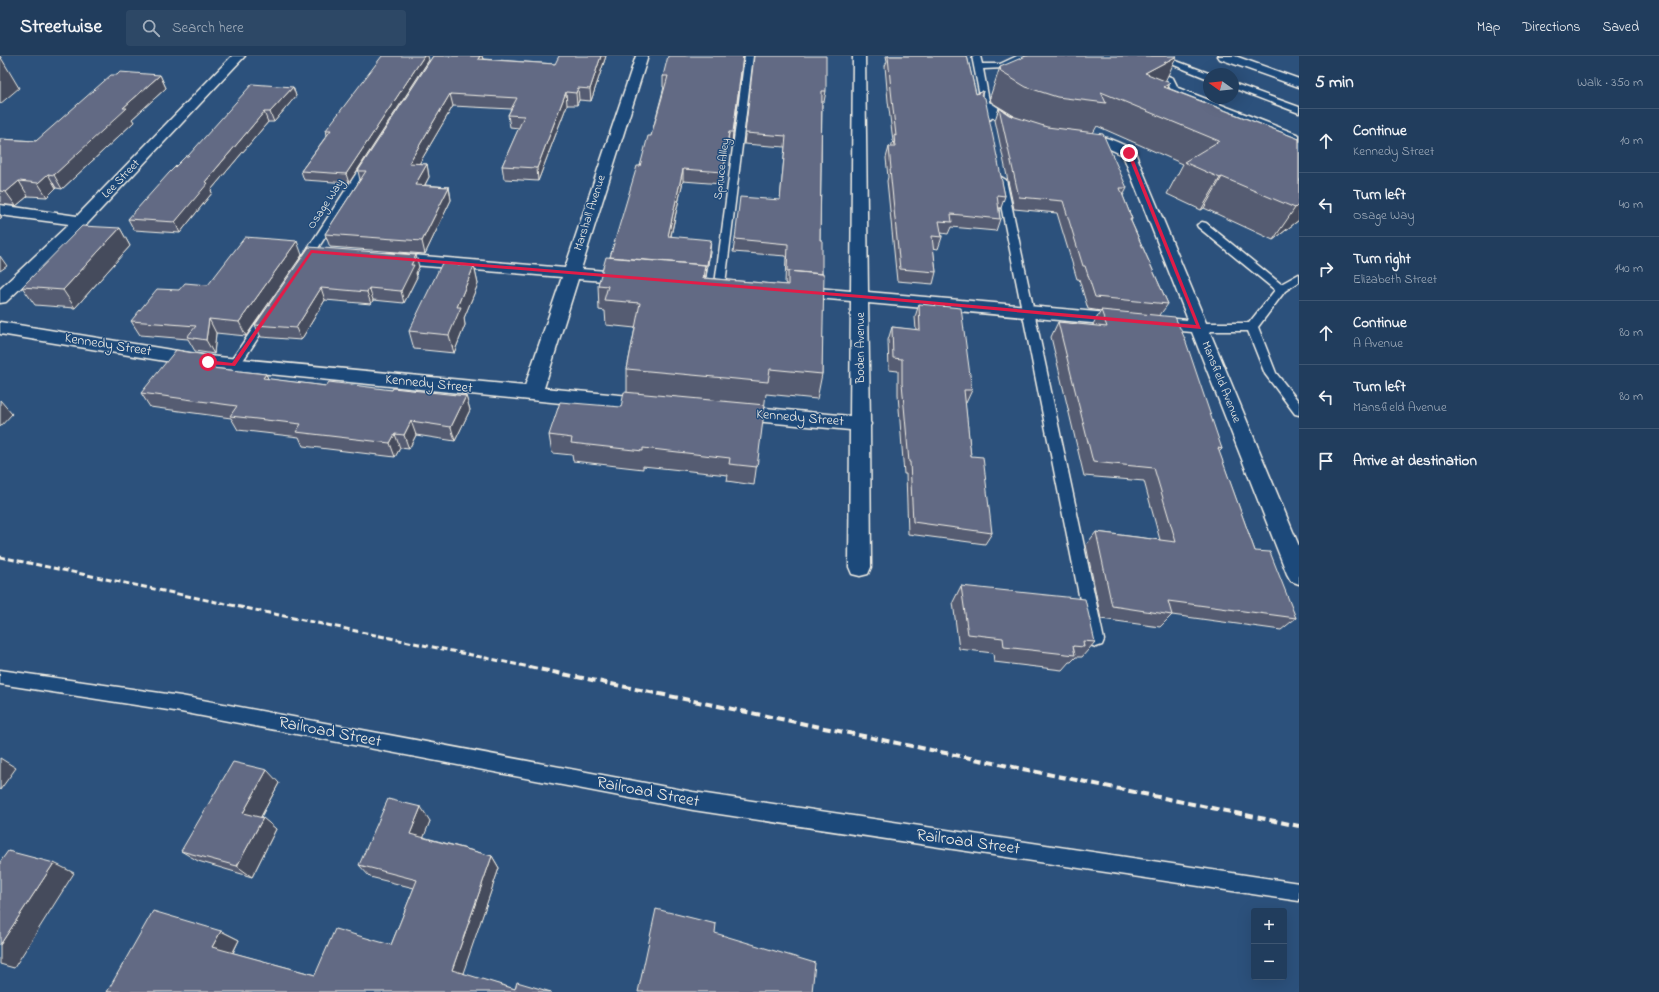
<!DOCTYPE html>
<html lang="en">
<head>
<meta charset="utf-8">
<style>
  :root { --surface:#213d5d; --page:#2d4866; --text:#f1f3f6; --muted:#a2aebc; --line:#3e5672 }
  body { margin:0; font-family:"Indie Flower",sans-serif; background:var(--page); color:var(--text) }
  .controls { position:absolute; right:12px; bottom:12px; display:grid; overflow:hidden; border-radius:4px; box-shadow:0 4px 16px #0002 }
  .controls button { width:36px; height:36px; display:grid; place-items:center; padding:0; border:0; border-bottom:1px solid var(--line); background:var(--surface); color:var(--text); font:20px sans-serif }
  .compass { position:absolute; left:1203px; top:12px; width:36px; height:36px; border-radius:50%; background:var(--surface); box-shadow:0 4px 16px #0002; rotate:285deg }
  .stop { position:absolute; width:12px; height:12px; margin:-9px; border:3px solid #e11d48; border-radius:50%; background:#fff }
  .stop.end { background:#e11d48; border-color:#fff; box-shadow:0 1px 4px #0008 }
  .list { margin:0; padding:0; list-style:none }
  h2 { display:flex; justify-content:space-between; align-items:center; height:52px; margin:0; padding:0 16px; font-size:17px }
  h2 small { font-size:13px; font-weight:400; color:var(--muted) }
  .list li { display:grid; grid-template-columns:26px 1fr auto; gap:12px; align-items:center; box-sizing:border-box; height:64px; padding:0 16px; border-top:1px solid var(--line) }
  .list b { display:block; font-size:15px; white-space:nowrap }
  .list p { margin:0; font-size:13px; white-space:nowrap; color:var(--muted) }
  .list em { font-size:13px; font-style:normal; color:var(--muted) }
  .icon { flex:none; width:22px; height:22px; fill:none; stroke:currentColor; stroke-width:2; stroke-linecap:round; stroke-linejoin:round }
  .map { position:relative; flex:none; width:1299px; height:936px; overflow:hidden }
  header { display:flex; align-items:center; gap:24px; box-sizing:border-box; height:56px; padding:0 20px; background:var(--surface); border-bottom:1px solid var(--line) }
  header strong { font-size:19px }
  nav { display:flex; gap:22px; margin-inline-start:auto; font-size:14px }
  .search { width:280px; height:36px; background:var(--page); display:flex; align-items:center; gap:10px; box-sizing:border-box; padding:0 14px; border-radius:4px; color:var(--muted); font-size:15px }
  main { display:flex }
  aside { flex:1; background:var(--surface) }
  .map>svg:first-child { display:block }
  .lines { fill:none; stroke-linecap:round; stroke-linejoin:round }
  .lane-casing { stroke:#f4f1e8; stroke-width:3 }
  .street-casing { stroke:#f4f1e8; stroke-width:3 }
  .primary-casing { stroke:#f4f1e8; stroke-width:3 }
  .lane { fill:#1f4a7a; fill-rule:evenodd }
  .street { fill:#1f4a7a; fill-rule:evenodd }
  .primary { fill:#1f4a7a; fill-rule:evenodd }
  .rail-far1 { stroke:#f4f1e8; stroke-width:3; stroke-dasharray:6 3; stroke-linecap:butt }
  .rail { stroke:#f4f1e8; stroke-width:4; stroke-dasharray:8 4; stroke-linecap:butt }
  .wall { fill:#545c72; stroke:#f4f1e8 }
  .shaded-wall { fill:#454b5c; stroke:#f4f1e8 }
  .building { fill:#626b84; stroke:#f4f1e8 }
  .route { fill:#e11d48 }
  .labels { text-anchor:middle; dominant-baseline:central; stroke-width:3; stroke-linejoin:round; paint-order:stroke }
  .far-street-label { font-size:12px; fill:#f4f1e8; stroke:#1f4a7a }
  .street-label { font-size:14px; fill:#f4f1e8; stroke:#1f4a7a }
  .near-street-label { font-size:17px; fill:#f4f1e8; stroke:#1f4a7a }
</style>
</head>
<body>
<header>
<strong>Streetwise</strong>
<div class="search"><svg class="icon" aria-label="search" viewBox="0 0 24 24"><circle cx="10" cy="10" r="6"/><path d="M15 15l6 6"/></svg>Search here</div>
<nav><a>Map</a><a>Directions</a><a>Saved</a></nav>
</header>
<main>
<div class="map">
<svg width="1299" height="936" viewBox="0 0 1299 936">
  <rect width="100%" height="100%" fill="#2c517c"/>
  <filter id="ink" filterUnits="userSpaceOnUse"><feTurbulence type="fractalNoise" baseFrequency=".025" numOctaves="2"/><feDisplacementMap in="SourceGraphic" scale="8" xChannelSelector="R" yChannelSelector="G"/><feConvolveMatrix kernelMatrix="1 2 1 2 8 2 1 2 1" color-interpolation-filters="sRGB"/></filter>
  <g filter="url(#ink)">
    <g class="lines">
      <!-- lane casing -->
      <g class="lane-casing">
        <path id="lane" d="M 745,0 L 753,0 L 725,228 L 720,231 L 715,228 Z
          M 972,0 L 980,0 L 982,8 L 1000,8 L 1017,0 L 1027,0 L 1004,12 L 983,13 L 992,61 L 991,63 L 988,64 L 984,61 Z
          M 1152,0 L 1163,0 L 1211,18 L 1209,18 L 1209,22 L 1206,22 Z
          M 1147,14 L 1153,14 L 1173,22 L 1178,32 L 1299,79 L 1299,85 L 1177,38 L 1173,46 L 1177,50 L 1176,52 L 1170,52 L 1165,46 L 1171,34 L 1167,26 L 1147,18 Z
          M 1233,27 L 1299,51 L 1299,57 L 1233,32 Z
          M 370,101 L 375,104 L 309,206 L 304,209 L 300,208 L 299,206 L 365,104 Z
          M 1001,121 L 1006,124 L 1104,584 L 1102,589 L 1096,591 L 1090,589 L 1088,584 L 996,124 Z
          M 1202,166 L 1206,167 L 1281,228 L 1299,218 L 1299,226 L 1285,235 L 1258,271 L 1276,317 L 1299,346 L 1299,359 L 1295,358 L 1265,318 L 1248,275 L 1199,275 L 1195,274 L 1193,271 L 1195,268 L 1199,267 L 1249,267 L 1275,234 L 1198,171 L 1197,169 Z
          M 268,254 L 272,256 L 274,258 L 238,312 L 230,312 L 228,309 L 230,306 L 264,256 Z
          M 0,614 L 181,640 L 693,736 L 1299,827 L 1299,845 L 693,754 L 181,656 L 0,628 Z"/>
      </g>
      <!-- street casing -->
      <g class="street-casing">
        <path id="street" d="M 232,0 L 245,0 L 87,168 L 6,246 L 0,247 L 0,233 L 69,168 L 0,159 L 0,149 L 77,160 Z
          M 636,0 L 648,0 L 581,213 L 631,217 L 637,218 L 639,222 L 637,226 L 631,227 L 578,223 L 544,332 L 652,342 L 659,344 L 662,349 L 659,354 L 652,356 L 208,312 L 0,278 L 0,266 L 208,300 L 525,330 L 562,221 L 388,207 L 382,205 L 380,202 L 382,199 L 388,197 L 565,212 Z
          M 853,0 L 865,0 L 868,236 L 1188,264 L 1123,99 L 1101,89 L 1072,85 L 1070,82 L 1072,79 C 1093,74 1116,85 1134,94 L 1299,490 L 1299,528 L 1291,525 L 1287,518 L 1192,276 L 868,247 L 870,366 L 871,368 L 870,370 L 871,511 L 868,518 L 860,520 L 852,518 L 849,511 L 850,374 L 734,363 L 727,361 L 724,356 L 727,351 L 734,349 L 850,360 L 851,245 L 794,240 L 788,239 L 785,235 L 788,231 L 794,230 L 851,235 Z
          M 986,46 L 991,47 L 1015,63 L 1029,68 L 1031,71 L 1029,74 C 1012,78 994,61 981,53 L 979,50 L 981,47 Z"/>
      </g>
      <!-- primary casing -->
      <g class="primary-casing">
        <path id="primary" d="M 1218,0 L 1235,0 L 1299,23 L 1299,31 L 1220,3 Z"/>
      </g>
      <!-- lane -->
      <use href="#lane" class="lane"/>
      <!-- street -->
      <use href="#street" class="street"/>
      <!-- primary -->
      <use href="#primary" class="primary"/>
      <!-- rail-far1 -->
      <path class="rail-far1" d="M 0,501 L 534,612"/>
      <!-- rail -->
      <path class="rail" d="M 529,611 L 1299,770"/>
    </g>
    <!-- wall -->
    <path class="wall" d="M 433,0 L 482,0 L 483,3 L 555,8 L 606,0 L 591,45 L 579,44 L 577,49 L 567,49 L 538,125 L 504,123 L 502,110 L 519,72 L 510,71 L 508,59 L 511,53 L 453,50 L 419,108 L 427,108 L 429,121 L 425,129 L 449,131 L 451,144 L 425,198 L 330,191 L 325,178 L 360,124 L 358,115 Z
      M 743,0 L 732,88 L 728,87 L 722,128 L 683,125 L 671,180 L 710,196 L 706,221 L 705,221 L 705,222 L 786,229 L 786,227 L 785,227 L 786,200 L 733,196 L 735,183 L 780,144 L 785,91 L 744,88 L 754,0 L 826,35 L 824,46 L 822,46 L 820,184 L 822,218 L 822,318 L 817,343 L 766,338 L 754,429 L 727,425 L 728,419 L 643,410 L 643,413 L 573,405 L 572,399 L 552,397 L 549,379 L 621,351 L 627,336 L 627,313 L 635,272 L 606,269 L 605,255 L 599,254 L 598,229 L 610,201 L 640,110 L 651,80 L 664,31 L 663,31 L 663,20 Z
      M 886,0 L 967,0 L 976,38 L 983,35 L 982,40 L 1005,140 L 1001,152 L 999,152 L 1000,163 L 996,175 L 951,171 L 948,178 L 941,177 L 942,181 L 938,193 L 933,192 L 936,216 L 933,228 L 897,225 L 887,125 L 888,121 L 886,102 L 889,91 L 891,91 L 893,85 L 888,45 L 885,10 L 887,5 Z
      M 429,4 L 349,127 L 304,124 L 301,115 L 327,79 L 326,74 Z
      M 1000,11 L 1165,25 L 1170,27 L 1168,32 L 1299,83 L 1299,164 L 1273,184 L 1204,152 L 1201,154 L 1167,138 L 1183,108 L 1097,70 L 1093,77 L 1127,132 L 1123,140 L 1132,163 L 1131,165 L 1168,248 L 1160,259 L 1222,393 L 1219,396 L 1255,495 L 1296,562 L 1281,574 L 1172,559 L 1160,571 L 1101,563 L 1086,489 L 1096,476 L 1160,484 L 1144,425 L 1084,420 L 1051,281 L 1058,266 L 1094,270 L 1093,268 L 1101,255 L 1088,253 L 1079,223 L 1077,223 L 1057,157 L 1014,153 L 995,64 L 999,52 L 1009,59 L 1014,60 L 991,46 L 990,41 Z
      M 160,19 L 166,32 L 132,63 L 134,66 L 62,133 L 56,132 L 47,141 L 28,140 L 16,150 L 0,148 L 0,83 L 36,85 Z
      M 293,31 L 296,40 L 274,66 L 268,66 L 211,134 L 212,137 L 180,177 L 134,174 L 128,163 L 188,100 Z
      M 120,172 L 130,190 L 75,252 L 35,249 L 22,231 Z
      M 309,191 L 419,211 L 416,217 L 417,221 L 404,247 L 373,244 L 371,248 L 325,244 L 301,284 L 261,281 L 255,269 Z
      M 302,199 L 246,280 L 216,277 L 214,298 L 195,295 L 188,283 L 140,279 L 131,265 L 179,234 L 208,229 Z
      M 474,210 L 478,228 L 464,262 L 465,269 L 454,297 L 414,293 L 409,275 Z
      M 919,248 L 972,334 L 966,347 L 965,347 L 971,400 L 992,477 L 985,488 L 908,478 L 906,418 L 904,418 L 898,339 L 898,315 L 889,314 L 888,284 L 892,271 L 916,274 L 915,261 Z
      M 212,312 L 266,318 L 268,323 L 326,330 L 392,334 L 466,340 L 470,354 L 455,385 L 416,379 L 409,393 L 400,392 L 395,401 L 303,390 L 299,381 L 238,374 L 231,362 L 150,351 L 141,337 Z
      M 961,530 L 1095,586 L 1082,601 L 1076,601 L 1071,606 L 1069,606 L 1062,614 L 994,606 L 993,597 L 959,593 L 953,546 Z
      M 279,727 L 261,761 L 276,773 L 252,821 L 198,805 L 181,795 Z
      M 430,765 L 423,781 L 492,800 L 499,812 L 462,918 L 515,933 L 107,936 L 221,875 L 239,884 L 233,897 L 315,919 L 391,889 L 414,832 L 370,821 L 359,809 Z"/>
    <!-- shaded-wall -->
    <path class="shaded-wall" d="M 0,0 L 19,32 L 0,48 Z
      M 424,0 L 428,0 L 429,4 L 349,127 L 346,118 Z
      M 480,0 L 482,0 L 484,8 L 478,3 Z
      M 601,0 L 606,0 L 591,45 L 590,33 Z
      M 743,0 L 732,88 L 733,76 Z
      M 1177,0 L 1163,30 L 1145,17 Z
      M 160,19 L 166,32 L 132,63 L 134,66 L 62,133 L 54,119 L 123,52 Z
      M 1170,27 L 1156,57 L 1164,31 Z
      M 293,31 L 296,40 L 274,66 L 270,56 Z
      M 578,32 L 579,44 L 577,49 L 576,37 Z
      M 566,36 L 567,49 L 538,125 L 537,112 Z
      M 450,38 L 453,50 L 412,120 L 409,107 Z
      M 264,56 L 268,66 L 211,134 L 212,137 L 180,177 L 175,166 L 205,126 Z
      M 729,76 L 728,87 L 722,128 L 723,116 Z
      M 427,108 L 429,121 L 418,141 L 415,129 Z
      M 683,113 L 683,125 L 668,192 L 668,180 Z
      M 48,118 L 56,132 L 47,141 L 38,127 Z
      M 1222,121 L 1204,152 L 1201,154 L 1220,122 Z
      M 19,125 L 28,140 L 16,150 L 6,136 Z
      M 449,131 L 451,144 L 425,198 L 422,185 Z
      M 1299,148 L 1299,164 L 1273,184 L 1295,152 Z
      M 0,158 L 2,161 L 0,163 Z
      M 120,172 L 130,190 L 75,252 L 63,234 Z
      M 711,184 L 710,196 L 706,221 L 707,209 Z
      M 297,185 L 302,199 L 246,280 L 239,266 Z
      M 416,199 L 419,211 L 416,217 L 417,221 L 404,247 L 401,235 L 411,209 Z
      M 0,200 L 7,210 L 0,215 Z
      M 705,209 L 704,234 L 703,222 Z
      M 474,210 L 478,228 L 464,262 L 465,269 L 454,297 L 449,279 L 457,251 Z
      M 321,232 L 325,244 L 301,284 L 296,272 Z
      M 369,232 L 373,244 L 371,248 L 367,236 Z
      M 209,263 L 216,277 L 214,298 L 206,284 Z
      M 205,299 L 213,313 L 203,311 Z
      M 266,318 L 272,332 L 263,322 Z
      M 466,340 L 470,354 L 455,385 L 451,371 Z
      M 0,344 L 12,358 L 0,371 Z
      M 411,365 L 416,379 L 409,393 L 404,379 Z
      M 395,378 L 400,392 L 395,401 L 390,387 Z
      M 0,702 L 16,712 L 0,734 Z
      M 267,714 L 279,727 L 257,768 L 243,757 Z
      M 421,751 L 430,765 L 420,791 L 410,778 Z
      M 263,762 L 276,773 L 252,821 L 237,810 Z
      M 492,800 L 499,812 L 461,923 L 452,914 Z
      M 54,807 L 74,817 L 14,912 L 0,908 L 0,889 Z
      M 221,875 L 239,884 L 231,900 L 212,891 Z"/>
    <!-- building -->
    <path class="building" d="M 382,0 L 424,0 L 346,118 L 301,115 L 331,74 L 326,74 Z
      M 433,0 L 480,0 L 478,3 L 555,8 L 559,0 L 601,0 L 590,33 L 578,32 L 576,37 L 566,36 L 537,112 L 502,110 L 524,60 L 508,59 L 517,42 L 450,38 L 409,107 L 427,108 L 415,129 L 449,131 L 422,185 L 325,178 L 366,115 L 358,115 Z
      M 668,0 L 743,0 L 733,76 L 729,76 L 723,116 L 683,113 L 668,180 L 711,184 L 707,209 L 610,201 L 637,110 L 640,110 L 648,80 L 651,80 L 668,20 L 663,20 Z
      M 754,0 L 826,0 L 826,35 L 822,35 L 820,184 L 822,184 L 822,218 L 787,215 L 788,188 L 735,183 L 740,141 L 780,144 L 786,80 L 745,77 Z
      M 888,0 L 967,0 L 976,38 L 983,35 L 981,39 L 985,42 L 1005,140 L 997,139 L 1000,163 L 951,158 L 952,166 L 939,165 L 942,181 L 932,180 L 936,216 L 900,213 L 890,113 L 891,113 L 889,91 L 895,91 L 894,79 L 896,80 L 891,34 Z
      M 1026,0 L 1177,0 L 1145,17 L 1170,27 L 1164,31 L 1299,83 L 1299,148 L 1295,152 L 1222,121 L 1220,122 L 1184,106 L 1219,85 L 1101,36 L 1106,47 L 1057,41 L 1026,31 L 1001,16 L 1000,11 Z
      M 120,16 L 160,19 L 123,52 L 127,52 L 54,119 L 48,118 L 38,127 L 19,125 L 6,136 L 0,135 L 0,83 L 36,85 L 111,19 L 117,19 Z
      M 252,28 L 293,31 L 270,56 L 264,56 L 205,126 L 208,127 L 175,166 L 128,163 L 169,117 L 186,100 L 188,100 Z
      M 999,52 L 1009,59 L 1047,71 L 1103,78 L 1127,132 L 1120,132 L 1132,163 L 1130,163 L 1168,248 L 1095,241 L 1085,210 L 1083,210 L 1063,145 L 1019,141 Z
      M 82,170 L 120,172 L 63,234 L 22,231 Z
      M 245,181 L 297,185 L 239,266 L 209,263 L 206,284 L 187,281 L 196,270 L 131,265 L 157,233 L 179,234 L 185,227 L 208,229 Z
      M 309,191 L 416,199 L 411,209 L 414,209 L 401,235 L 369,232 L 367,236 L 321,232 L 296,272 L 255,269 Z
      M 606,201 L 705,209 L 703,222 L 788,229 L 788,215 L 824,218 L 822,318 L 770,313 L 768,326 L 627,313 L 640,247 L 604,244 L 608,230 L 598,229 Z
      M 442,207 L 474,210 L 457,251 L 461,251 L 449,279 L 409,275 Z
      M 919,248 L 961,252 L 972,334 L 964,334 L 971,400 L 983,401 L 992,477 L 913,466 L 910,406 L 909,406 L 902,327 L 902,303 L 893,302 L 892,271 L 920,274 Z
      M 1101,254 L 1175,261 L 1185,283 L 1222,393 L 1218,392 L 1255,495 L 1270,496 L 1296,562 L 1168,545 L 1172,559 L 1112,550 L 1096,476 L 1176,486 L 1154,412 L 1093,406 L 1058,266 L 1107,271 Z
      M 176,294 L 205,299 L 203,311 L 266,318 L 263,322 L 326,330 L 329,326 L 392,334 L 393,332 L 466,340 L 451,371 L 411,365 L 404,379 L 395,378 L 390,387 L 296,376 L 301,368 L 230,360 L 237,350 L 141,337 Z
      M 624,336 L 765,349 L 757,411 L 729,408 L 730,402 L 643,392 L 643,395 L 571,387 L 572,382 L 549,379 L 560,346 L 621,351 Z
      M 961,530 L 1085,543 L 1095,586 L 1083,585 L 1084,591 L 1073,590 L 1075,599 L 1004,591 L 1003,582 L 968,578 Z
      M 233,706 L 267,714 L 243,757 L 263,762 L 237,810 L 181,795 Z
      M 388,743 L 421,751 L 410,778 L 492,800 L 452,914 L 515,933 L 517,926 L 551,936 L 107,936 L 153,855 L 221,875 L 212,891 L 315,919 L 335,873 L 391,889 L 417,824 L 359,809 Z
      M 8,795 L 54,807 L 0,889 L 0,806 Z
      M 656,853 L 716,868 L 715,877 L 815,907 L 812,936 L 638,936 Z"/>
  </g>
  <!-- route -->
  <path class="route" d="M 1129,95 L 1131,97 L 1201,273 L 861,242 L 312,197 L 235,310 L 208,308 L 205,306 L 208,304 L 232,307 L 311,194 L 861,239 L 1196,269 L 1127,97 Z"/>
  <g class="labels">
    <!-- far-street labels -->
    <g class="far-street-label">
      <text transform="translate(722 113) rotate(-83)">Spruce Alley</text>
      <text transform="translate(121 123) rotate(-46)">Lee Street</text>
      <text transform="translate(326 148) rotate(-57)">Osage Way</text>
      <text transform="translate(590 157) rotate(-72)">Marshall Avenue</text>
      <text transform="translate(861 292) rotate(-90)">Boden Avenue</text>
      <text transform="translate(1221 326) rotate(68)">Mansfield Avenue</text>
    </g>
    <!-- street labels -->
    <g class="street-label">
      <text transform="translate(108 289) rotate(9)">Kennedy Street</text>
      <text transform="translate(429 328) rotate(6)">Kennedy Street</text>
      <text transform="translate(800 362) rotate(5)">Kennedy Street</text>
    </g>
    <!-- near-street labels -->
    <g class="near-street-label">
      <text transform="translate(330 676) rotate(11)">Railroad Street</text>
      <text transform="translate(648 736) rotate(11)">Railroad Street</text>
      <text transform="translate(968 786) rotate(8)">Railroad Street</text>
    </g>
  </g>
</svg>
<div class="controls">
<button>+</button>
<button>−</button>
</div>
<svg class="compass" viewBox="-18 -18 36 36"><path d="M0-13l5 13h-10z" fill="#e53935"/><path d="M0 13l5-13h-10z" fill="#a2aebc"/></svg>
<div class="stop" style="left:208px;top:306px"></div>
<div class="stop end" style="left:1129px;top:97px"></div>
</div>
<aside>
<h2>5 min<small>Walk · 350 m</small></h2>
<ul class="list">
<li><svg class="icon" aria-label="ahead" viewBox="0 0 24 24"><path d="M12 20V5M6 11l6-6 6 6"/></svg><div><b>Continue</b><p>Kennedy Street</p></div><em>10 m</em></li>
<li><svg class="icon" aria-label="left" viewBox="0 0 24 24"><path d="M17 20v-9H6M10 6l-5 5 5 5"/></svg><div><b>Turn left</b><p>Osage Way</p></div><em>40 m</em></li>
<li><svg class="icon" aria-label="right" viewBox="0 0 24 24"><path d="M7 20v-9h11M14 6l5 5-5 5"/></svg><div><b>Turn right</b><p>Elizabeth Street</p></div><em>140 m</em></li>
<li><svg class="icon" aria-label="ahead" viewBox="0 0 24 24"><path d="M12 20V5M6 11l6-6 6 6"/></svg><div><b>Continue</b><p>A Avenue</p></div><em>80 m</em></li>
<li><svg class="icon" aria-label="left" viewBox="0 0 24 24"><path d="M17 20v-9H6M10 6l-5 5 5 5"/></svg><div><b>Turn left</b><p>Mansfield Avenue</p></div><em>80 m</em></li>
<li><svg class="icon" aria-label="arrive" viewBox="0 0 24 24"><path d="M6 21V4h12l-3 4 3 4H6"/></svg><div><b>Arrive at destination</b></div></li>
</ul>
</aside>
</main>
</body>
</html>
